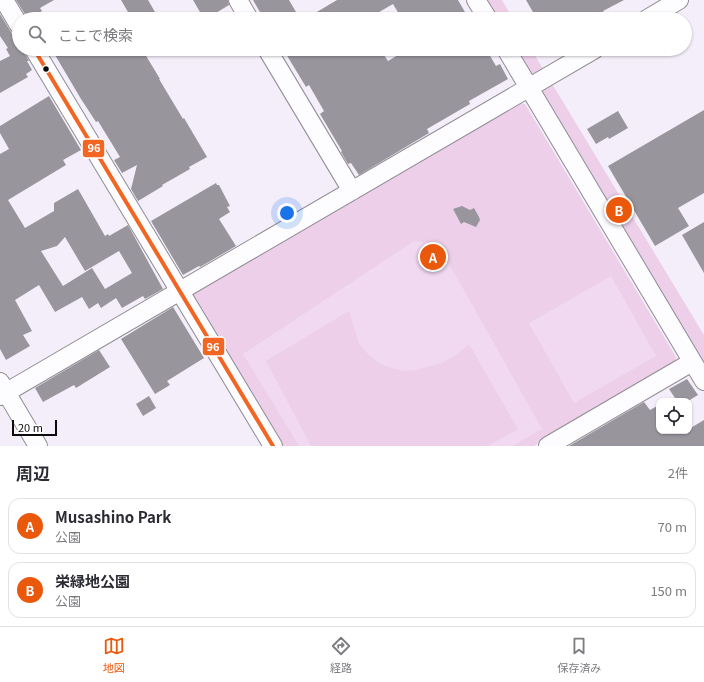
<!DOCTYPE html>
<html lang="ja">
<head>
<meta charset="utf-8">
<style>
  :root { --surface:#fff; --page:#f2f2f3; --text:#2b2b33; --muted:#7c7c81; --line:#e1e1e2; --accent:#ea580c }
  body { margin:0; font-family:Georgia,"Noto Sans JP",serif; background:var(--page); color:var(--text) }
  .controls { position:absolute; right:12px; bottom:12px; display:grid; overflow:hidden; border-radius:8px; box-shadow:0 1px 3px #0004 }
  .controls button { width:36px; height:36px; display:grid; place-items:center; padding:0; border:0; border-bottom:1px solid var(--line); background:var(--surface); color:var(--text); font:20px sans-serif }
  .scale { position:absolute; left:12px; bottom:10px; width:45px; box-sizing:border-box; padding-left:4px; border:2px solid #0b0b0b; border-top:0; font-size:11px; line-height:14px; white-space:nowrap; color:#0b0b0b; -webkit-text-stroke:3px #fff; paint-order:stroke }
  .you { position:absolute; left:287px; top:213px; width:14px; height:14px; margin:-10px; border:3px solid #fff; border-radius:50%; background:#1a73e8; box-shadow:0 0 0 6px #1a73e833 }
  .badge { display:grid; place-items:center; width:26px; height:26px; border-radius:50%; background:var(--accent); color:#fff; font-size:13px; font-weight:700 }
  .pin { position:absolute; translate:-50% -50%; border:2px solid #fff; box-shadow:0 1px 4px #0006 }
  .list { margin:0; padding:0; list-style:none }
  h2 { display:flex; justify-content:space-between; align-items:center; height:52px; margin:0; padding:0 16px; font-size:17px }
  h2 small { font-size:13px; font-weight:400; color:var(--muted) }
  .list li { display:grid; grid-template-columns:26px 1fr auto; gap:12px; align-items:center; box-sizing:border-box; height:56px; margin:0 8px 8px; padding:0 8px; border:1px solid var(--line); border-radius:12px }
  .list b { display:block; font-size:15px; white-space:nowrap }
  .list p { margin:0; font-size:13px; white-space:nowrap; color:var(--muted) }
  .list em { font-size:13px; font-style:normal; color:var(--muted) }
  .icon { flex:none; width:22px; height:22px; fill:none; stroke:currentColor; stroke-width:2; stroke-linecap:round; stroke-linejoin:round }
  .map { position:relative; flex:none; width:704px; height:446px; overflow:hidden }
  .search { position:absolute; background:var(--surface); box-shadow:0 1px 3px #0004; left:12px; right:12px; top:12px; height:44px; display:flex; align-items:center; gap:10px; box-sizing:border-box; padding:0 14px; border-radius:22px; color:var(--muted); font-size:15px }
  .sheet { height:180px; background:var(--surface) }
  nav { display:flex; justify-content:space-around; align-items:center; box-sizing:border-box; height:56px; border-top:1px solid var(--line); background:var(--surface); font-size:11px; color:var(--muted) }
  nav a { display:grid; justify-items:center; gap:2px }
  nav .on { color:var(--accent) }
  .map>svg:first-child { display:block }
  .green { fill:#edcfea }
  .pitch { fill:#f1d9f2 }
  .building { fill:#98959c; fill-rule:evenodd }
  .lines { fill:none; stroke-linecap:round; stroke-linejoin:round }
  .minor-casing { stroke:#908d93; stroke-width:20 }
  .minor { stroke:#fdfcfe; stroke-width:18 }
  .bus-1-casing { stroke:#fff; stroke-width:7 }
  .bus-1 { stroke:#f26522; stroke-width:4 }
  .bus-dot { fill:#0b0b0b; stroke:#fff; stroke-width:1.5 }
  .line-badge { stroke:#fff; stroke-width:1.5 }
  .badge-label { font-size:11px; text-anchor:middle; font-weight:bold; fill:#fff }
</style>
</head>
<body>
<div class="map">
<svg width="704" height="446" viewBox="0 0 704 446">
  <rect width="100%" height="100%" fill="#f4eefa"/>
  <!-- green -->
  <path class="green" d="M 483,0 L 502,0 L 513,19 L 494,19 Z
    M 512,49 L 531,49 L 704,335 L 704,368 Z
    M 514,102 L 525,104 L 676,357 L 675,364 L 534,446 L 280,446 L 192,302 L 194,289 Z"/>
  <!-- pitch -->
  <path class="pitch" d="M 414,241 L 438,244 L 542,429 L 512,446 L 488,446 L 518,429 L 469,344 L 456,355 L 442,363 L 416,370 L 404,371 L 391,368 L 379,363 L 368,354 L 359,344 L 349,311 L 266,361 L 311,446 L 299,446 L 243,354 Z
    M 611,276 L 656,356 L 574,403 L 529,323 Z"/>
  <!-- building -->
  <path class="building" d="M 16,0 L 54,0 L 40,8 L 42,11 L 29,19 L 28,19 Z
    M 121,0 L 148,0 L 159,19 L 132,19 Z
    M 193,0 L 228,0 L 229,5 L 206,19 L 204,19 Z
    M 253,0 L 289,0 L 300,19 L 264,19 Z
    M 337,0 L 458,0 L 469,19 L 402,19 L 393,4 L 367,19 L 305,19 Z
    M 526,0 L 624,0 L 603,11 L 607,19 L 537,19 Z
    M 0,14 L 19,45 L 19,49 L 22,49 L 29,61 L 27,61 L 32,70 L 26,74 L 28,77 L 0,93 L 0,61 L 10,56 L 6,49 L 8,48 L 0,36 Z
    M 65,49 L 142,49 L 160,79 L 159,79 L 183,119 L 184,118 L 207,157 L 189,167 L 190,169 L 162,185 L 163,186 L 138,201 L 131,189 L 137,165 L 122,173 L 114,160 L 120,157 L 98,121 L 96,122 L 81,99 L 55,55 Z
    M 283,49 L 380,49 L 388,61 L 408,49 L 411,55 L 421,49 L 486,49 L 496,66 L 500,64 L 508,79 L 469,101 L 470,104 L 427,129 L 429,133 L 359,175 L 351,163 L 348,164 L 341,152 L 342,151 L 320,114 L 324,111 L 309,85 L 306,87 Z
    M 49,96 L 81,150 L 63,160 L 66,165 L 8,200 L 25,228 L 54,211 L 54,203 L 78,189 L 105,236 L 108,234 L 109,236 L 128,225 L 163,289 L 145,299 L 143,296 L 122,308 L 116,298 L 101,308 L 98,303 L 89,309 L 82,297 L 55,312 L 39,285 L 15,300 L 32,331 L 23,335 L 30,346 L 6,360 L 0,349 L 0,154 L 9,149 L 0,133 L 0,126 ZM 65,237 L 85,271 L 119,251 L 132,273 L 105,289 L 92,268 L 63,286 L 41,251 L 57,246 Z
    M 704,110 L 704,193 L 678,208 L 689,226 L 655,246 L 608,166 Z
    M 618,111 L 628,128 L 609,139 L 608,137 L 596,144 L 587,129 Z
    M 216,183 L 217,185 L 219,185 L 230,206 L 227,207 L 230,212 L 219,219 L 236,246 L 200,267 L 199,266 L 183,275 L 151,221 Z
    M 462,206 L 470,210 L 474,208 L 479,217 L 480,220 L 476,227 L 464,222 L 461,224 L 453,209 Z
    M 704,222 L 704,273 L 682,235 Z
    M 173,307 L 204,358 L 167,381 L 170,385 L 155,394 L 121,339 Z
    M 99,350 L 110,367 L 76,388 L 74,385 L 43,402 L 35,388 Z
    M 687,379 L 698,395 L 688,401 L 677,401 L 669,389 Z
    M 149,396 L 156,408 L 143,416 L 136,404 Z
    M 644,402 L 650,410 L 659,405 L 659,431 L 689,431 L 689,429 L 704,420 L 704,446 L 569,446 Z"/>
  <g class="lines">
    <!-- minor casing -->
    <g class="minor-casing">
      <path id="minor" d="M 4,0 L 19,25
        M 238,0 L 249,19
        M 476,0 L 488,19
        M 647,19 L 679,0
        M 34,49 L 273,446
        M 267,49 L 352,191
        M 506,49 L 704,381
        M 0,382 L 38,446
        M 0,396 L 595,49
        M 548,446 L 692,362"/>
    </g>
    <!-- minor -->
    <use href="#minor" class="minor"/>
    <!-- bus-1 casing -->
    <g class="bus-1-casing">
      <path id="bus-1" d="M 34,49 L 273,446"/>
    </g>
    <!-- bus-1 -->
    <use href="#bus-1" class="bus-1"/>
  </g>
  <!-- markers -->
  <circle class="bus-dot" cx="46" cy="69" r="3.5"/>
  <g class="line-badge">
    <rect x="82" y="139" width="23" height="19" rx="4" fill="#f26522"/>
    <rect x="202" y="337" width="23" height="19" rx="4" fill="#f26522"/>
  </g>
  <g class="badge-label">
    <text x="94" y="152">96</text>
    <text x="213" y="351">96</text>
  </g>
</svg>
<div class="controls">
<button><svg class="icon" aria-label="locate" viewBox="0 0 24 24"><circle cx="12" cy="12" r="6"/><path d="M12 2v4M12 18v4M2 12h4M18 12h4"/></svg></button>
</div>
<div class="scale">20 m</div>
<div class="you"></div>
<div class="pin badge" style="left:433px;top:257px">A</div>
<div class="pin badge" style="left:619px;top:210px">B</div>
<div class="search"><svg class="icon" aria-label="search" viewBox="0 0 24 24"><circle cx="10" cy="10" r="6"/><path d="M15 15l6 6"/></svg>ここで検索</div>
</div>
<section class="sheet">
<h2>周辺<small>2件</small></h2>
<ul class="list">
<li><span class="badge">A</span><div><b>Musashino Park</b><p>公園</p></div><em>70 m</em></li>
<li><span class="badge">B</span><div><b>栄緑地公園</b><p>公園</p></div><em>150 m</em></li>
</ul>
</section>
<nav>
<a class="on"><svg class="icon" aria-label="map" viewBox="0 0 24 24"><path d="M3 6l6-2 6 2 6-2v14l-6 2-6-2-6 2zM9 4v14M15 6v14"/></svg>地図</a>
<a><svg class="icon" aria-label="directions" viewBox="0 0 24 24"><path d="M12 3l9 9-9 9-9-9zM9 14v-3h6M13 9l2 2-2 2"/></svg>経路</a>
<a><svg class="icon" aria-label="saved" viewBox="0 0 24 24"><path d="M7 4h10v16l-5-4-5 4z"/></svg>保存済み</a>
</nav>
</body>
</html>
